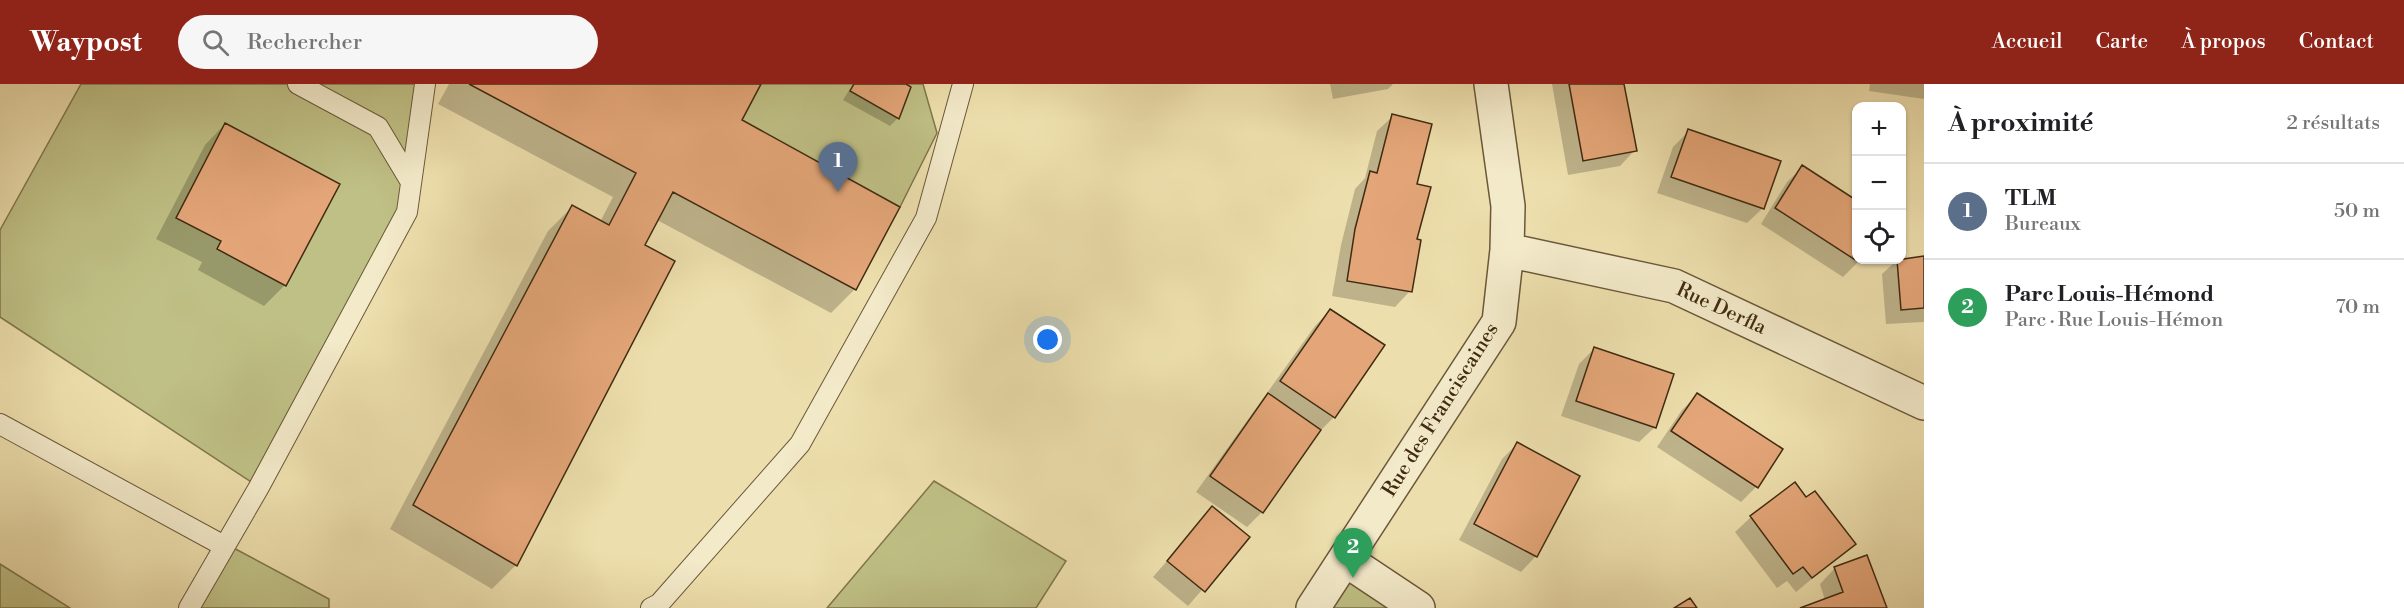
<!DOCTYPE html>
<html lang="fr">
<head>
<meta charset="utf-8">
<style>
  :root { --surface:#fff; --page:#f6f6f6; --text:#202124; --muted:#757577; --line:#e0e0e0; --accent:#8f2418 }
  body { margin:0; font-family:"Libre Bodoni",serif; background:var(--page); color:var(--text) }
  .controls { position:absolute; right:18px; top:18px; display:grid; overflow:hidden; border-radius:12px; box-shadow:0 2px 4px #0004 }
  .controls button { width:54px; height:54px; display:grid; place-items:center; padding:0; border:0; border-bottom:2px solid var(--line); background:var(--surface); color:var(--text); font:30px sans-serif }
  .you { position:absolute; left:1048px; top:256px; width:21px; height:21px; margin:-15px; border:4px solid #fff; border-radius:50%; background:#1a73e8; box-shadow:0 0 0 9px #1a73e833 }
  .badge { display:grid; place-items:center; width:39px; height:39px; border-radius:50%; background:var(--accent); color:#fff; font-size:20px; font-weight:700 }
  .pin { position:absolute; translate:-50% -50px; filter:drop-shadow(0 2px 3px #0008) }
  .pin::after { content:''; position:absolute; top:32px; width:21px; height:18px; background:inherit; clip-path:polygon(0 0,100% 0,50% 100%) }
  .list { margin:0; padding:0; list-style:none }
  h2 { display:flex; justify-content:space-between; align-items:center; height:78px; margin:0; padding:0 24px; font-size:26px }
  h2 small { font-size:20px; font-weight:400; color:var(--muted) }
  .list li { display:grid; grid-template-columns:39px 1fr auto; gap:18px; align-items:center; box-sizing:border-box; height:96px; padding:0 24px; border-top:2px solid var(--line) }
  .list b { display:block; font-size:22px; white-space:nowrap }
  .list p { margin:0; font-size:20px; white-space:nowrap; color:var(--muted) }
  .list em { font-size:20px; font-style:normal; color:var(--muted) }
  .icon { flex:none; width:33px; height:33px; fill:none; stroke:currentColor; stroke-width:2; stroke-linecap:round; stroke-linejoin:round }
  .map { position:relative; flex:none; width:1924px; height:524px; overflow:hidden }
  header { display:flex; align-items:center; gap:36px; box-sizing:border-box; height:84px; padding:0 30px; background:var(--accent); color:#fff }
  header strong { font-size:28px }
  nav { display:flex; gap:33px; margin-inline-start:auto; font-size:21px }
  .search { width:420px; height:54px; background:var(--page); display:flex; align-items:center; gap:15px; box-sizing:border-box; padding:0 21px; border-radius:33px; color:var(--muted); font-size:22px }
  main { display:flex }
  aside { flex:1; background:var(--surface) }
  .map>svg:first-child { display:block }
  .green { fill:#bfc085; stroke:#80764c; stroke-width:1.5 }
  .shadow { fill:#0003 }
  .building { fill:#e4a678; stroke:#402b12; stroke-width:1.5 }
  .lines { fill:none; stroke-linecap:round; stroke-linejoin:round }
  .service-casing { stroke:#6b5839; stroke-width:22 }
  .minor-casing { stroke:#6b5839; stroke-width:36 }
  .service { stroke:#f3eaca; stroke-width:20 }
  .minor { stroke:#f3eaca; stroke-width:33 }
  .labels { text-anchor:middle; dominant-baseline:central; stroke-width:6; stroke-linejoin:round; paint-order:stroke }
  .street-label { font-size:20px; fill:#402b12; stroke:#f3eaca }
</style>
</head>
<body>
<header>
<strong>Waypost</strong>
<div class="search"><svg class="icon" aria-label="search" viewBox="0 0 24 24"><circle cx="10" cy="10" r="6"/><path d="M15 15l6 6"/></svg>Rechercher</div>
<nav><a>Accueil</a><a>Carte</a><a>À propos</a><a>Contact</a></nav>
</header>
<main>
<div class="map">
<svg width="1924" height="524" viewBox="0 0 1924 524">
  <rect width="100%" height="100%" fill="#eddfad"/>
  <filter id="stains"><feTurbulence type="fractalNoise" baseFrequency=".00333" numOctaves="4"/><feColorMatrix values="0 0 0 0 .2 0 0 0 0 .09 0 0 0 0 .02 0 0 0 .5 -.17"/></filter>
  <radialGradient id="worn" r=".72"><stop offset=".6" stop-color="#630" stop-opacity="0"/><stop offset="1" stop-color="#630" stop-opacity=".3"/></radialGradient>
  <!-- green -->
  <path class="green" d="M 81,0 L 425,0 L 407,128 L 259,403 L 0,233 L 0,146 Z
    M 761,0 L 923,0 L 937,49 L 900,123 L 742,36 Z
    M 934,397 L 1066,477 L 1036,524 L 827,524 Z
    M 228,461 L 329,515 L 329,524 L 189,524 Z
    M 1346,476 L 1418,524 L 1313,524 Z
    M 0,480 L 70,524 L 0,524 Z"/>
  <!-- shadow -->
  <path class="shadow" d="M 449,0 L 759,0 L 740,37 L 855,205 L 831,229 L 657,136 L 643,162 L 516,481 L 492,505 L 390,445 L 548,147 L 572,123 L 600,138 L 613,113 L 438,20 Z
    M 853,0 L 903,0 L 898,34 L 890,42 L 843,16 Z
    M 1330,0 L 1393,0 L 1388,5 L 1333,15 Z
    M 1552,0 L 1623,0 L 1635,66 L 1620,82 L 1568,91 Z
    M 1870,0 L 1924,0 L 1924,15 L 1869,7 Z
    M 1393,32 L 1415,101 L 1415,157 L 1410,207 L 1395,223 L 1332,212 L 1341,161 L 1355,105 L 1365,94 L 1377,47 Z
    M 225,40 L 285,201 L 264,222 L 198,186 L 202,178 L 156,155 L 205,61 Z
    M 1689,47 L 1763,124 L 1747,139 L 1657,109 L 1673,63 Z
    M 1803,83 L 1856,118 L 1856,176 L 1860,176 L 1843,193 L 1761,140 L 1787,98 Z
    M 1924,173 L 1924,238 L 1886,240 L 1882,190 L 1897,176 Z
    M 1330,226 L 1334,333 L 1319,348 L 1262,428 L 1247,443 L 1196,408 L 1315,242 Z
    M 1594,265 L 1655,343 L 1639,358 L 1561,332 L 1579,280 Z
    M 1697,311 L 1756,403 L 1741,418 L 1657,363 L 1682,326 Z
    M 1517,360 L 1578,392 L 1536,472 L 1521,488 L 1459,456 L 1502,375 Z
    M 1794,400 L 1806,415 L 1854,460 L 1796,508 L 1787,497 L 1777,504 L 1735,448 L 1751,433 Z
    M 1213,424 L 1248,453 L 1188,522 L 1153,493 Z
    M 1835,484 L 1885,524 L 1803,524 L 1825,516 L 1820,500 Z"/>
  <!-- building -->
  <path class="building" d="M 469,0 L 761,0 L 742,36 L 900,123 L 856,206 L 673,108 L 645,161 L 675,177 L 517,482 L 413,421 L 572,121 L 609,141 L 636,89 Z
    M 854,0 L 906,0 L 911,3 L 899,35 L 850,7 Z
    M 1569,0 L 1624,0 L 1637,67 L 1583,77 Z
    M 1392,30 L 1432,40 L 1417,100 L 1431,103 L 1417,155 L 1421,156 L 1412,208 L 1347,197 L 1355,145 L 1370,87 L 1377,89 Z
    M 225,39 L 340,100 L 286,202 L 217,165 L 221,157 L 176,134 Z
    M 1688,45 L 1781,77 L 1764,125 L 1671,93 Z
    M 1802,81 L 1856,116 L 1856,176 L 1862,176 L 1860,179 L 1775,124 Z
    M 1924,172 L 1924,224 L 1901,226 L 1897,176 Z
    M 1330,225 L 1385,261 L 1335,334 L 1280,297 Z
    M 1594,263 L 1674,290 L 1656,344 L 1576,317 Z
    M 1268,309 L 1321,346 L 1263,429 L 1210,392 Z
    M 1697,309 L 1783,365 L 1758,404 L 1671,347 Z
    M 1517,358 L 1580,392 L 1537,473 L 1474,440 Z
    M 1795,398 L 1806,413 L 1815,407 L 1856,460 L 1812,494 L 1803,483 L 1793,490 L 1750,432 Z
    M 1212,422 L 1250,453 L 1205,508 L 1167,477 Z
    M 1867,471 L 1887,524 L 1800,524 L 1843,508 L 1834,483 Z
    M 1690,514 L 1697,524 L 1674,524 Z"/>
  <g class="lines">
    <!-- service casing -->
    <g class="service-casing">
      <path id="service" d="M 298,0 L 378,43 L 411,98
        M 0,340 L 224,462
        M 189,524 L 259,403 L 407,128 L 425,0
        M 651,524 L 659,520 L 800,360 L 926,134 L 963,0"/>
    </g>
    <!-- minor casing -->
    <g class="minor-casing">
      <path id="minor" d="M 1507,166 L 1674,202 L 1924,319
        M 1346,476 L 1418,524
        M 1313,524 L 1499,238 L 1507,166 L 1508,122 L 1491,0"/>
    </g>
    <!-- service -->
    <use href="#service" class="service"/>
    <!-- minor -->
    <use href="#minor" class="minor"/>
  </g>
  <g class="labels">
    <!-- street labels -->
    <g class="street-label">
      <text transform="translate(1721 225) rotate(25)">Rue Derfla</text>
      <text transform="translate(1441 326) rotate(-58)">Rue des Franciscaines</text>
    </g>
  </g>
  <rect width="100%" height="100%" filter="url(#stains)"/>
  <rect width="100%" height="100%" fill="url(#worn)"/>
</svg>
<div class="controls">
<button>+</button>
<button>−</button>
<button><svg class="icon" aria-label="locate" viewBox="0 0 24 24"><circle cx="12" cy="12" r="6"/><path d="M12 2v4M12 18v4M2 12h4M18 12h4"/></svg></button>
</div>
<div class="you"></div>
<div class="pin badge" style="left:838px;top:108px;background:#5c6f8a">1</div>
<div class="pin badge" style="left:1353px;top:494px;background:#2e9e5b">2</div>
</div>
<aside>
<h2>À proximité<small>2 résultats</small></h2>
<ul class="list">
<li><span class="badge" style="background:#5c6f8a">1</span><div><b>TLM</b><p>Bureaux</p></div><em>50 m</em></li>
<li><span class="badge" style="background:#2e9e5b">2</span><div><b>Parc Louis-Hémond</b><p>Parc · Rue Louis-Hémon</p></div><em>70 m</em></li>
</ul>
</aside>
</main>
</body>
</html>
